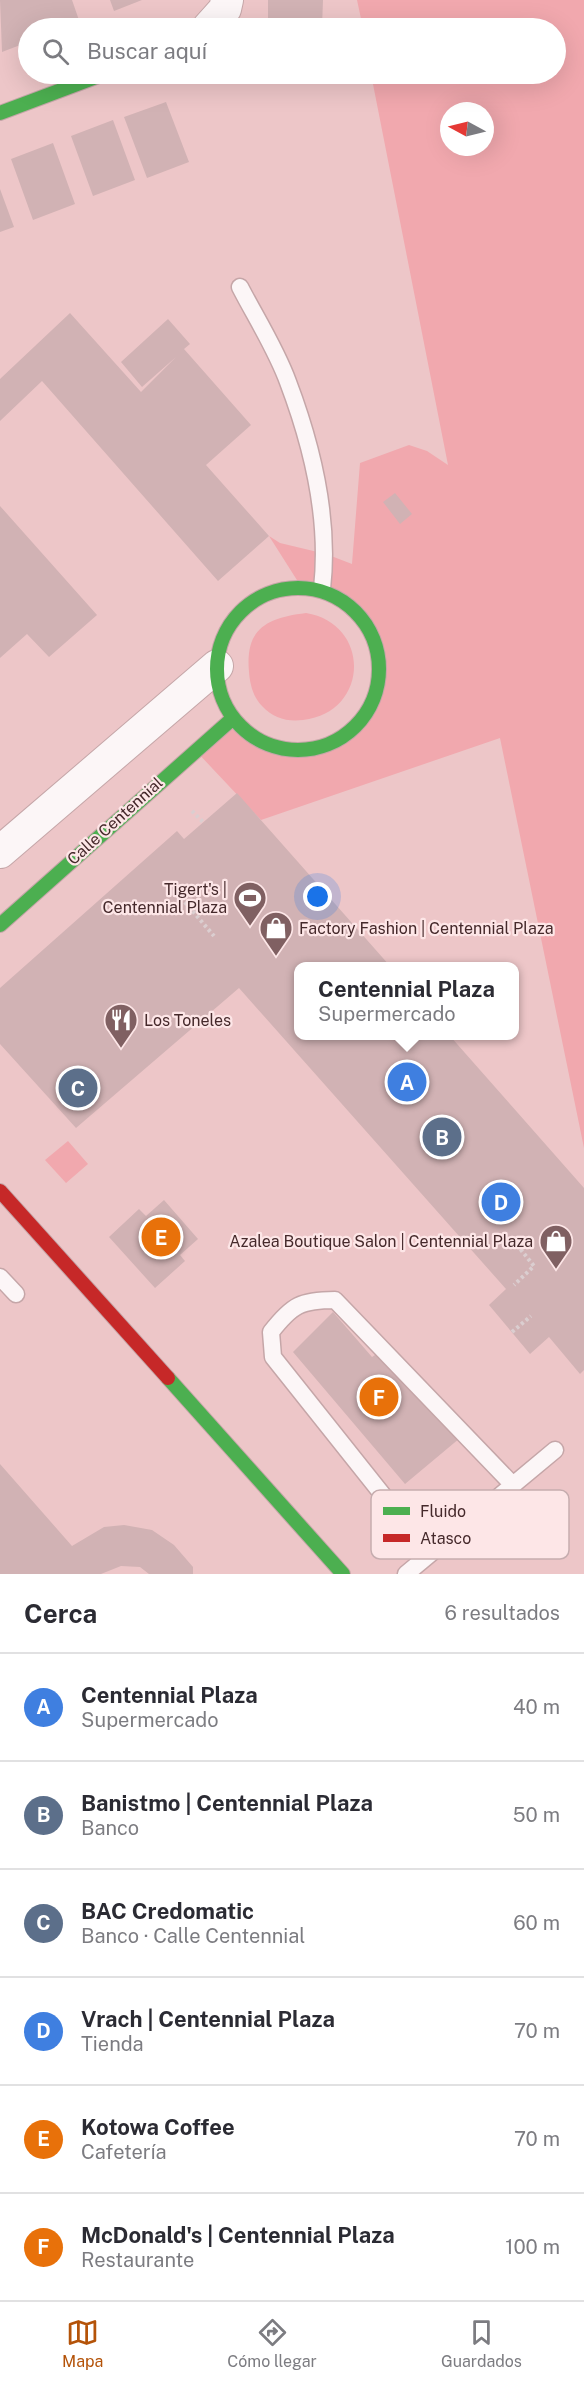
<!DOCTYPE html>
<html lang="es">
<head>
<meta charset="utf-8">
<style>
  :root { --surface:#fff; --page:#f2f2f3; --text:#2b2b33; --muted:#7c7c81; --line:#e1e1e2; --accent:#b45309 }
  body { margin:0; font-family:"Public Sans",sans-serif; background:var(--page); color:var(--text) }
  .compass { position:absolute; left:440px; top:102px; width:54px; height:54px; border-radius:50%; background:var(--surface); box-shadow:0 6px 24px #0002; rotate:277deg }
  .you { position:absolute; left:318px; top:897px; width:21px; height:21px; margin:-15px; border:4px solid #fff; border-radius:50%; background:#1a73e8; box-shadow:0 0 0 9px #1a73e833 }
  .badge { display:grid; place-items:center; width:39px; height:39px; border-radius:50%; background:var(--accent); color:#fff; font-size:20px; font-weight:700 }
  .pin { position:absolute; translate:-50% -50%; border:3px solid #fff; box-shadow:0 2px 6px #0006 }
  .popup { position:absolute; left:294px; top:962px; width:225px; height:78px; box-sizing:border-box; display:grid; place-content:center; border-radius:12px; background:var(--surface); filter:drop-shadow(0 2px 4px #0005); font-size:20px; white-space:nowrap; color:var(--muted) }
  .popup b { font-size:22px; color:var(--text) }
  .popup::after { content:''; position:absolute; left:50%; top:100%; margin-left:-12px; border:12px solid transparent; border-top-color:var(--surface) }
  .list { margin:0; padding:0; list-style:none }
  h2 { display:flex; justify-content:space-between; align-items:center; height:78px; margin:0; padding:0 24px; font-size:26px }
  h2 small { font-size:20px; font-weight:400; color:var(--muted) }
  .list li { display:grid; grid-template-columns:39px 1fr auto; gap:18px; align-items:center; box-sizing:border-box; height:108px; padding:0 24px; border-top:2px solid var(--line) }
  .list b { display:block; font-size:22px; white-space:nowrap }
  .list p { margin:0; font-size:20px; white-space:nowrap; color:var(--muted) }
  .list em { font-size:20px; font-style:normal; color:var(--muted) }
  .icon { flex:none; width:33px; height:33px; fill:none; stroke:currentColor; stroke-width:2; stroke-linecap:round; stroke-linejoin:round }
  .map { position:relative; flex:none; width:584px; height:1574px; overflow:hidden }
  .search { position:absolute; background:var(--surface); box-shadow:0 6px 24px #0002; left:18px; right:18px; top:18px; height:66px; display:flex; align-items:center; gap:15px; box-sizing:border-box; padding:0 21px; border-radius:33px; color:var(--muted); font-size:22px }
  .sheet { height:726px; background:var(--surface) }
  nav { display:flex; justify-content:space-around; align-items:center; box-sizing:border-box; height:84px; border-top:2px solid var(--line); background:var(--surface); font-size:16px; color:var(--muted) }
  nav a { display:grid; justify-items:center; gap:3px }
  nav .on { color:var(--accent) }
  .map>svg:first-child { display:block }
  .green { fill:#f1a8ae; fill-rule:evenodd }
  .building { fill:#d1b2b4 }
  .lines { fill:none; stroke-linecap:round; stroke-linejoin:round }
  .lane-casing { stroke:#c5a6a8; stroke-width:19 }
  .street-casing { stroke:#c5a6a8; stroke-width:34 }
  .fast-casing { stroke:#c5a6a8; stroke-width:16 }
  .jam-casing { stroke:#c5a6a8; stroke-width:16 }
  .path { stroke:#dbced0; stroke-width:4; stroke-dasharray:3 3; stroke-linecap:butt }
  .lane { stroke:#fcf6f7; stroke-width:16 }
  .street { stroke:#fcf6f7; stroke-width:32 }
  .fast { stroke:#4caf50; stroke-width:14 }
  .jam { stroke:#c62828; stroke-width:14 }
  .labels { text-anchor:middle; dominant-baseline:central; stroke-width:4.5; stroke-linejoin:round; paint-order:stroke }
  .street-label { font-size:16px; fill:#45292b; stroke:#fde6e7 }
  .poi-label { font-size:16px; fill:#45292b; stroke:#fde6e7; text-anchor:end }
  .key { fill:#fde6e7; stroke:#c6adaf; stroke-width:1.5 }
  .key-label { font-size:16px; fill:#45292b }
</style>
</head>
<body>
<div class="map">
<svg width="584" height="1574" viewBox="0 0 584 1574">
  <rect width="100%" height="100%" fill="#edc6c8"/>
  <!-- green -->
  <path class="green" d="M 357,0 L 584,0 L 584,1148 L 500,738 L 261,820 L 195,750 L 232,719 C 250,734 271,749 296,750 C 362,751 399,674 363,622 C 348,600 328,590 302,588 L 269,536 L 280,543 L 326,554 L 352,564 L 360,463 L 409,445 L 427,451 L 448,465 L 371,74 L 556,74 L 556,28 L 363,28 ZM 449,111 L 485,111 L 485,147 L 449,147 Z
    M 306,613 C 372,624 369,713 303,720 C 287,722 273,718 262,706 C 253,697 250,684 249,672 C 245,629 266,618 306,613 Z
    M 68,1141 L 88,1164 L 66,1183 L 45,1160 Z"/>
  <!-- building -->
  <path class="building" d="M 0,0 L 72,0 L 80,23 L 65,28 L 28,28 L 28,42 L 2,52 Z
    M 110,0 L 142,0 L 114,11 Z
    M 268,0 L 323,0 L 322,27 L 268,27 Z
    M 166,102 L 189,162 L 147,178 L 124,117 Z
    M 113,120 L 135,180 L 93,196 L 71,136 Z
    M 53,143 L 75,204 L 33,220 L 11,159 Z
    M 0,189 L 14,227 L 0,232 Z
    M 70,313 L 141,392 L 176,357 L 142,387 L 121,362 L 168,319 L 190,344 L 184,349 L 251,425 L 206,465 L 269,536 L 218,581 L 42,381 L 0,421 L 0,379 Z
    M 395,493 L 412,514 L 400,524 L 383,502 Z
    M 0,506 L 97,615 L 49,657 L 27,634 L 0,658 Z
    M 237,793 L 390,966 L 299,966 L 299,1036 L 450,1036 L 584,1188 L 584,1370 L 580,1374 L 549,1337 L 530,1354 L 489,1305 L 506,1289 L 239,988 L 76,1128 L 0,1044 L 0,988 L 177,831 L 184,839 Z
    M 164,1200 L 198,1239 L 180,1255 L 185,1261 L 155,1288 L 109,1237 L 139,1209 L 146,1216 Z
    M 333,1312 L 372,1357 L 384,1349 L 460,1438 L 405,1484 L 293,1352 Z
    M 0,1464 L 72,1546 L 104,1527 L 124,1525 L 152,1530 L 174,1545 L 193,1567 L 193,1574 L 149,1574 L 140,1567 L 121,1566 L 101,1574 L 0,1574 Z"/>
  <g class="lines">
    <!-- lane casing -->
    <g class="lane-casing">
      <path id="lane" d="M 240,287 C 256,318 276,349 288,382 C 313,448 330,519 322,589
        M 0,1277 L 16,1294
        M 429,1553 L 273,1357 L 271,1332 C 292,1305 301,1300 335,1300 L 512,1484
        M 406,1574 L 555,1450"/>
    </g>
    <!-- street casing -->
    <g class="street-casing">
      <path id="street" d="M 208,28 L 225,9 L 227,0
        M 0,852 L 217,666"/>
    </g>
    <!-- fast casing -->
    <g class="fast-casing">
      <path id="fast" d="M 0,113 L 104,74
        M217 669a81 81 0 1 1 162 0a81 81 0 1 1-162 0Z
        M 0,925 L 232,719
        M 168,1378 L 343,1574"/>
    </g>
    <!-- jam casing -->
    <g class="jam-casing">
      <path id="jam" d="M 0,1191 L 168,1378"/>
    </g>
    <!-- path -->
    <path class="path" d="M 192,811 L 204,823
      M 177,893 L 214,936
      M 513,1240 L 534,1266 L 514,1285
      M 512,1332 L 531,1316"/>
    <!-- lane -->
    <use href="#lane" class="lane"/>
    <!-- street -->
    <use href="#street" class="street"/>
    <!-- fast -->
    <use href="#fast" class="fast"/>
    <!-- jam -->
    <use href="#jam" class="jam"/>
  </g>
  <!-- icons -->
  <defs>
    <g id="stadium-pin" transform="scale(1.725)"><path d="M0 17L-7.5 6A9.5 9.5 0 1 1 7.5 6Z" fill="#806062" stroke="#fde6e7"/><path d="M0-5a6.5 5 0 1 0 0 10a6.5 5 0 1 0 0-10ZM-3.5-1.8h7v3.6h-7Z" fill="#fff"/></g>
    <g id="shop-pin" transform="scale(1.725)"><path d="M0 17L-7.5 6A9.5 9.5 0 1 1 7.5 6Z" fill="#806062" stroke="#fde6e7"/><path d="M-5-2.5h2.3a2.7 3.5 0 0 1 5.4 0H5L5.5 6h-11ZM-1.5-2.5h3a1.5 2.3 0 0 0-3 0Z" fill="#fff"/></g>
    <g id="restaurant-pin" transform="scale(1.725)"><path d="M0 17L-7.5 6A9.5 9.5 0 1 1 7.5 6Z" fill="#806062" stroke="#fde6e7"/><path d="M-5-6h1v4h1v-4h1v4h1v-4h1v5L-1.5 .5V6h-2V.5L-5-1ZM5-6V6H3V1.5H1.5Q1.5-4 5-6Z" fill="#fff"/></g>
  </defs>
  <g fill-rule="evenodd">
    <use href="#stadium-pin" x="250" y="898"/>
    <use href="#shop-pin" x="276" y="928"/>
    <use href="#restaurant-pin" x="121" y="1020"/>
    <use href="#shop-pin" x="556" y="1241"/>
  </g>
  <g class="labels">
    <!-- street labels -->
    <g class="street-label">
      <text transform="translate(115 821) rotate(-42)">Calle Centennial</text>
    </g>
    <!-- poi labels -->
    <g class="poi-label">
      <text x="227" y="889">Tigert's |<tspan x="227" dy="18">Centennial Plaza</tspan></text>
      <text x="299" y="928" text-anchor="start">Factory Fashion | Centennial Plaza</text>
      <text x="144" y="1020" text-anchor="start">Los Toneles</text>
      <text x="533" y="1241">Azalea Boutique Salon | Centennial Plaza</text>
    </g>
  </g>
  <!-- legend -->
  <rect x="371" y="1490" width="198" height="69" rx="9" class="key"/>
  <rect x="383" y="1507" width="27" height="8" fill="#4caf50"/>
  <rect x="383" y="1534" width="27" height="8" fill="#c62828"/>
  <g class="key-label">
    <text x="420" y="1517">Fluido</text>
    <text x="420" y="1544">Atasco</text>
  </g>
</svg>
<svg class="compass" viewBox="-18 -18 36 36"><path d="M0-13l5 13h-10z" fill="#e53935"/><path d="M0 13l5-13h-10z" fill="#7c7c81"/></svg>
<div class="you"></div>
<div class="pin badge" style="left:407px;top:1082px;background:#3f7fe0">A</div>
<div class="popup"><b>Centennial Plaza</b>Supermercado</div>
<div class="pin badge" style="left:442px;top:1137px;background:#5c6f8a">B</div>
<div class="pin badge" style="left:78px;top:1088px;background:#5c6f8a">C</div>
<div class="pin badge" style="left:501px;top:1202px;background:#3f7fe0">D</div>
<div class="pin badge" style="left:161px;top:1237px;background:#e8710a">E</div>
<div class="pin badge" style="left:379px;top:1397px;background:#e8710a">F</div>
<div class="search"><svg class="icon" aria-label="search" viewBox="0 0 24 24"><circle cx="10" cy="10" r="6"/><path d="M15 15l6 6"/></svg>Buscar aquí</div>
</div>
<section class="sheet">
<h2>Cerca<small>6 resultados</small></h2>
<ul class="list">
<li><span class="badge" style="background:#3f7fe0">A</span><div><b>Centennial Plaza</b><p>Supermercado</p></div><em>40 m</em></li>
<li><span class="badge" style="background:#5c6f8a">B</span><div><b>Banistmo | Centennial Plaza</b><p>Banco</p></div><em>50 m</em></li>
<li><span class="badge" style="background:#5c6f8a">C</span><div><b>BAC Credomatic</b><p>Banco · Calle Centennial</p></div><em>60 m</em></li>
<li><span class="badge" style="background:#3f7fe0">D</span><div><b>Vrach | Centennial Plaza</b><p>Tienda</p></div><em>70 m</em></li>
<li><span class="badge" style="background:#e8710a">E</span><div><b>Kotowa Coffee</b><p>Cafetería</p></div><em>70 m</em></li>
<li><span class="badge" style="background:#e8710a">F</span><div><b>McDonald's | Centennial Plaza</b><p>Restaurante</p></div><em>100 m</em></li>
</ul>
</section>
<nav>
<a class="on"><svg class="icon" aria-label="map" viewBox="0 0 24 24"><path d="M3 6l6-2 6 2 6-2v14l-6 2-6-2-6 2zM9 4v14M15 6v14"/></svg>Mapa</a>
<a><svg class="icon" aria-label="directions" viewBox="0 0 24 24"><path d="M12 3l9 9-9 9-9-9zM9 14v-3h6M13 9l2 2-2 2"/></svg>Cómo llegar</a>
<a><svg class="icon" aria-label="saved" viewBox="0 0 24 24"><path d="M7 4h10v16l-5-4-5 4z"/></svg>Guardados</a>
</nav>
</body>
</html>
